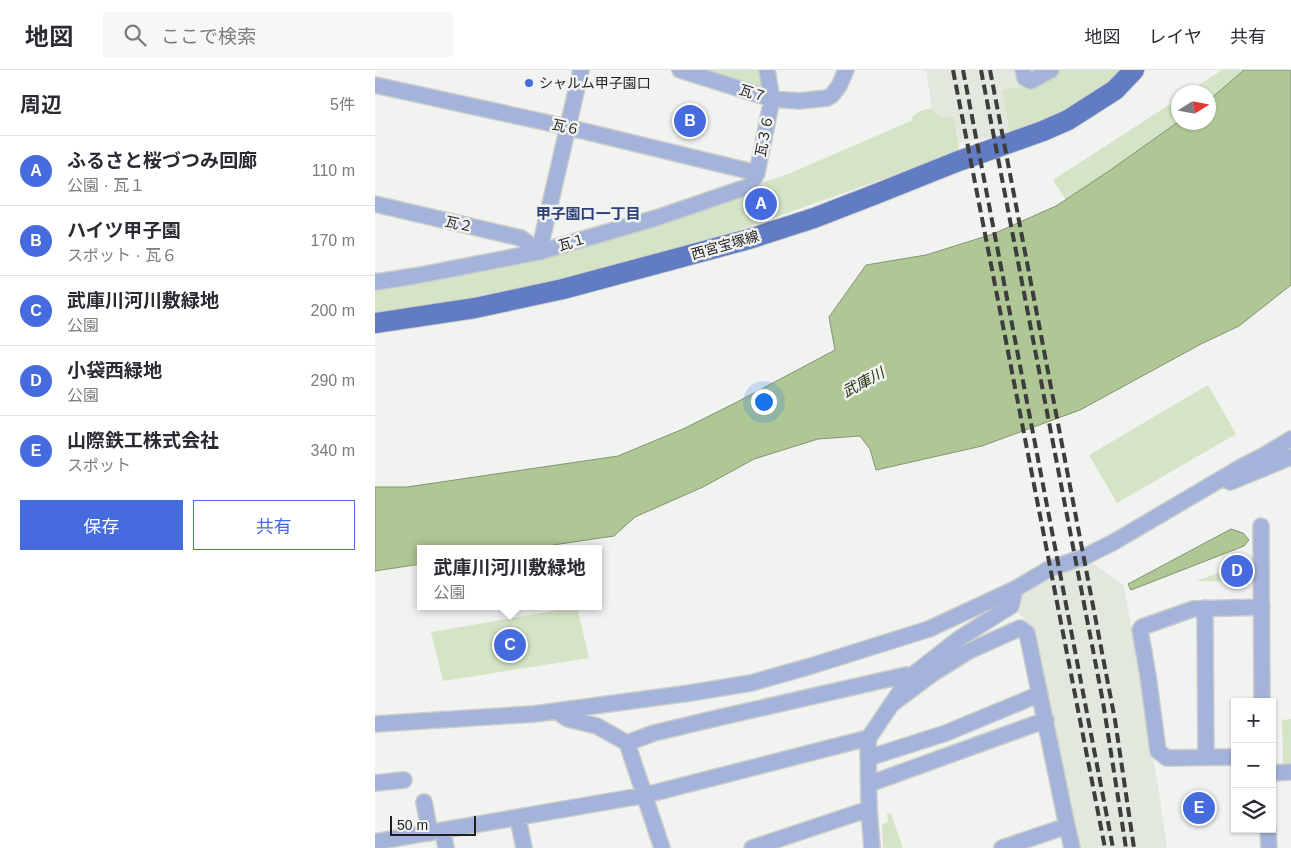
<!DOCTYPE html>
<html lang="ja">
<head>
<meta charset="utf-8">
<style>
  :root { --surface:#fff; --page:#f7f7f7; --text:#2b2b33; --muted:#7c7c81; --line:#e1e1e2; --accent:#466bde }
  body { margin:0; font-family:Helvetica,"Noto Sans JP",sans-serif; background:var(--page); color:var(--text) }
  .controls { position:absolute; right:15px; bottom:15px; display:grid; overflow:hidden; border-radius:0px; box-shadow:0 1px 4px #0004 }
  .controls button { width:45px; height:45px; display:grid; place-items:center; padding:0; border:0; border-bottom:1px solid var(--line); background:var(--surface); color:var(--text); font:25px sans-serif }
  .compass { position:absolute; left:796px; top:15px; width:45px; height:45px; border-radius:50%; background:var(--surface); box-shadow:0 1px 4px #0004; rotate:79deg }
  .scale { position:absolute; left:15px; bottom:12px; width:86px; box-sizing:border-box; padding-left:5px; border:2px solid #1f201f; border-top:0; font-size:14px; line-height:18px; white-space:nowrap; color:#1f201f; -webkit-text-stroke:4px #f1f3f0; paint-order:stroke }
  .you { position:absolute; left:388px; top:331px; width:18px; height:18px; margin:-12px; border:4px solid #fff; border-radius:50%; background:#1a73e8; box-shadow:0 0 0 8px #1a73e833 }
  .badge { display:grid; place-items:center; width:32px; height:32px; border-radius:50%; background:var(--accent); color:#fff; font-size:16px; font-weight:700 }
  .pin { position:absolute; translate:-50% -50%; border:2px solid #fff; box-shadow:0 1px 5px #0006 }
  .popup { position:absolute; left:42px; top:475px; width:185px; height:65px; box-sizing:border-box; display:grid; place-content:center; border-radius:0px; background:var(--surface); filter:drop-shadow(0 1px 4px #0005); font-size:16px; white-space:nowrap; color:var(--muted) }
  .popup b { font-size:19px; color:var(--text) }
  .popup::after { content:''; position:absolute; left:50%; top:100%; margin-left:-10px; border:10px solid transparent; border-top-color:var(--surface) }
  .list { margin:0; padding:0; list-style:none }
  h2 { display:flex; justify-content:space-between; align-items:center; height:65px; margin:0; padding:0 20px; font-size:21px }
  h2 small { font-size:16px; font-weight:400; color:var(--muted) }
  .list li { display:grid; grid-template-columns:32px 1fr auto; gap:15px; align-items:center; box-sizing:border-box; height:70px; padding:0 20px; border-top:1px solid var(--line) }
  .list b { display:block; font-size:19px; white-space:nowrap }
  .list p { margin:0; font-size:16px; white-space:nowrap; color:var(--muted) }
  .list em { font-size:16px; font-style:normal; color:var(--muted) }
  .actions { display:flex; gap:10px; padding:15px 20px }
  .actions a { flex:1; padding:11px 0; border:1px solid var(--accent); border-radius:0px; text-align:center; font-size:18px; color:var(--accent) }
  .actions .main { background:var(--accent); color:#fff }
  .icon { flex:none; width:28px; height:28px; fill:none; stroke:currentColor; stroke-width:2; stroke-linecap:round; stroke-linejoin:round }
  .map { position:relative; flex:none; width:916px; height:778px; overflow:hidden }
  header { display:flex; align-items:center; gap:30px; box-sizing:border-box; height:70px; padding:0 25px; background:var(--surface); border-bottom:1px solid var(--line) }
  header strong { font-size:24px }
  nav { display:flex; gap:28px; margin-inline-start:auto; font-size:18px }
  .search { width:350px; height:45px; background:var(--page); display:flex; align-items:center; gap:12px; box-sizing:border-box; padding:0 18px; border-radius:0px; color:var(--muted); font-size:19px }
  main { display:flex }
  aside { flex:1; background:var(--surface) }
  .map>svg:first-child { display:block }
  .built { fill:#e3e8de }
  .green { fill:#d5e4c6 }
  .water { fill:#afc695; stroke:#849472 }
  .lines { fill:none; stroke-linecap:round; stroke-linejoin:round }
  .minor-casing { stroke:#cbcdca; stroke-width:18 }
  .major-casing { stroke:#cbcdca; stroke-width:22 }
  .minor { stroke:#a3b3da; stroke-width:15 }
  .major { stroke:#617cc2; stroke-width:20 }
  .rail { stroke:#3c3d3c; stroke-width:4; stroke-dasharray:10 5; stroke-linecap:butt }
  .poi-dot { fill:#466bde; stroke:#f1f3f0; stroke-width:2 }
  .labels { text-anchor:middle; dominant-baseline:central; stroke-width:5; stroke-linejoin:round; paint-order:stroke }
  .poi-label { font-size:14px; fill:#1f201f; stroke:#f1f3f0; text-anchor:start }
  .street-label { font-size:14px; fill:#1f201f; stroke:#f1f3f0 }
  .neighbourhood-label { font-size:15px; font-weight:bold; fill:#2c4079; stroke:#f1f3f0 }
  .water-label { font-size:15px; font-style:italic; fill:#23310d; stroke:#f1f3f0 }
</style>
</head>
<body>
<header>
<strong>地図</strong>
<div class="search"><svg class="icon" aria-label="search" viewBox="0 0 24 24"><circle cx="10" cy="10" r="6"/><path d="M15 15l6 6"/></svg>ここで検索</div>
<nav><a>地図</a><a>レイヤ</a><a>共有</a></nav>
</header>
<main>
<aside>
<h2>周辺<small>5件</small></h2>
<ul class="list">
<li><span class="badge">A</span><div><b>ふるさと桜づつみ回廊</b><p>公園 · 瓦１</p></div><em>110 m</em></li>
<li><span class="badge">B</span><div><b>ハイツ甲子園</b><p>スポット · 瓦６</p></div><em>170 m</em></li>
<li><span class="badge">C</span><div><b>武庫川河川敷緑地</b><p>公園</p></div><em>200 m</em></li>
<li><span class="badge">D</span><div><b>小袋西緑地</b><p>公園</p></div><em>290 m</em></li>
<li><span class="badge">E</span><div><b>山際鉄工株式会社</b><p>スポット</p></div><em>340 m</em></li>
</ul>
<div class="actions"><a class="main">保存</a><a>共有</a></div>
</aside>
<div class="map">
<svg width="916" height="778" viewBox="0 0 916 778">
  <rect width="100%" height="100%" fill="#f1f3f0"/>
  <!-- built -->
  <path class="built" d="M 551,0 L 643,0 L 646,17 L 627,20 L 635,64 L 584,73 L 579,48 L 568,48 L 557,39 Z
    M 716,492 L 749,515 L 784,722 L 792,778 L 700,778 L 653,553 L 639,538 L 649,521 Z"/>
  <!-- green -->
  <path class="green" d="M 316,0 L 387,0 L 388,21 Z
    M 682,0 L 750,0 L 707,34 L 635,64 L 627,20 L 659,14 Z
    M 847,0 L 869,0 L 834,30 L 834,22 L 813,22 Z
    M 803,29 L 803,52 L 734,101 L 691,130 L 678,110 Z
    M 552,39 L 557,39 L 568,48 L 579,47 L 583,70 L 584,82 L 345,167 L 143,220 L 0,243 L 0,214 L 17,217 L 284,155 L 386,113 L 413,104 L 538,50 L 537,47 L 545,41 Z
    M 833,315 L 861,364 L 742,433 L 714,385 Z
    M 876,491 L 876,512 L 821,511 Z
    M 202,537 L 214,588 L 68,611 L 56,562 Z
    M 916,649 L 916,696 L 908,696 L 907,650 Z
    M 516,743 L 528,778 L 508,778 L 507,754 L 513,752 L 512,744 Z"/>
  <!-- water -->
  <path class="water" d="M 869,0 L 916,0 L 916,215 L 864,256 L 826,274 L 705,340 L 607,376 L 501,400 L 495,379 L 485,366 L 443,369 L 379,389 L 328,417 L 260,447 L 239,466 L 151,479 L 46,479 L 46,494 L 0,501 L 0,417 L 32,417 L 243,386 L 308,359 L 362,332 L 460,280 L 454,247 L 491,195 L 551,185 L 618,164 L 681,136 L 734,101 L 803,52 L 834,52 L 834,30 Z
    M 856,459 L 868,463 L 874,470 L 869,476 L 756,520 L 753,514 Z"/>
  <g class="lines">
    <!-- minor casing -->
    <g class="minor-casing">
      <path id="minor" d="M 305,0 L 397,29 L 424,31 L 452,28 L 457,25 L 464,16 L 471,0
        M 648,0 L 650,8 L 656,11 L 676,0
        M 0,15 L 192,57 L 382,103
        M 0,134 L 146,168 L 164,182 L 206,0
        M 0,211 L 1,212 L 40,206 L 164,182 L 281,148 L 375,116 L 382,103 L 397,29 L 392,0
        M 855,412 L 916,387
        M 886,456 L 887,632
        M 830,538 L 831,687
        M 517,634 L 557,604 L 594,581 L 645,558 L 652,563 L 692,756
        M 187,640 L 187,645 L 193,649 L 222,656 L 252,673
        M 0,654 L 159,644 L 315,623 L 376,613 L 436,596 L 554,559 L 640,519 L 674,499 L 709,487 L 739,472 L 868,396 L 888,386 L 916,369
        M 860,687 L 792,688 L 783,681 L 773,606 L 765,560 L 767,557 L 818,539 L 887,537
        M 493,688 L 571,663 L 665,624
        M 897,703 L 916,702
        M 0,713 L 29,710
        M 494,714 L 671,650
        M 49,732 L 55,763
        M 143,748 L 149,778
        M 893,759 L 894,778
        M 68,761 L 71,778
        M 0,772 L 271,725 L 493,668
        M 287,778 L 252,673 L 279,663 L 338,649 L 531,605 L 535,607
        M 377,778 L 494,739
        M 497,778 L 494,739 L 493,669 L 535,607 L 585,568 L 636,536 L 640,519
        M 627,778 L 692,756 L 697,778"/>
    </g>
    <!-- major casing -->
    <g class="major-casing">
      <path id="major" d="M 0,253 L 100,238 L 188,219 L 374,169 L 439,148 L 501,124 L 581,92 L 668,61 L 693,50 L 740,20 L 759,0"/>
    </g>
    <!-- minor -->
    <use href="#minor" class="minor"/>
    <!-- major -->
    <use href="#major" class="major"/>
    <!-- rail -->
    <path class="rail" d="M 578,0 L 730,778
      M 588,0 L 738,778
      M 606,0 L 728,632 L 751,778
      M 615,0 L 740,650 L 759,778"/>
  </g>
  <!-- markers -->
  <circle class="poi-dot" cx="154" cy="13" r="5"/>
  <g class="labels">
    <!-- poi labels -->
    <g class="poi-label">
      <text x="164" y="13">シャルム甲子園口</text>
    </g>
    <!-- street labels -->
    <g class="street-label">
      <text transform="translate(378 23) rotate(17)">瓦７</text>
      <text transform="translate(191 57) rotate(13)">瓦６</text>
      <text transform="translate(389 66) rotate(-79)">瓦３６</text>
      <text transform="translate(84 154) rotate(13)">瓦２</text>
      <text transform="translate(197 172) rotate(-16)">瓦１</text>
      <text transform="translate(350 175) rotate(-16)">西宮宝塚線</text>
    </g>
    <!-- neighbourhood labels -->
    <g class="neighbourhood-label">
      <text x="213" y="143">甲子園口一丁目</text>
    </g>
    <!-- water labels -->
    <g class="water-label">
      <text transform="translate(488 312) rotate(-28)">武庫川</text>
    </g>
  </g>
</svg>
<div class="controls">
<button>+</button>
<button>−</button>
<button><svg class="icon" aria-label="layers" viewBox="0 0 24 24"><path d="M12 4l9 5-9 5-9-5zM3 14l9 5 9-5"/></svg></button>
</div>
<svg class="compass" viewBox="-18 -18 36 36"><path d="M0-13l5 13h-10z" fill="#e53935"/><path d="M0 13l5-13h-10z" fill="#7c7c81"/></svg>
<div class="scale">50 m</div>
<div class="you"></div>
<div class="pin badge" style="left:386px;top:134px">A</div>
<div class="pin badge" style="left:315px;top:51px">B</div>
<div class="pin badge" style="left:135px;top:575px">C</div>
<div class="popup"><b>武庫川河川敷緑地</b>公園</div>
<div class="pin badge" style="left:862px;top:501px">D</div>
<div class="pin badge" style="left:824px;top:738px">E</div>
</div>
</main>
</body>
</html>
